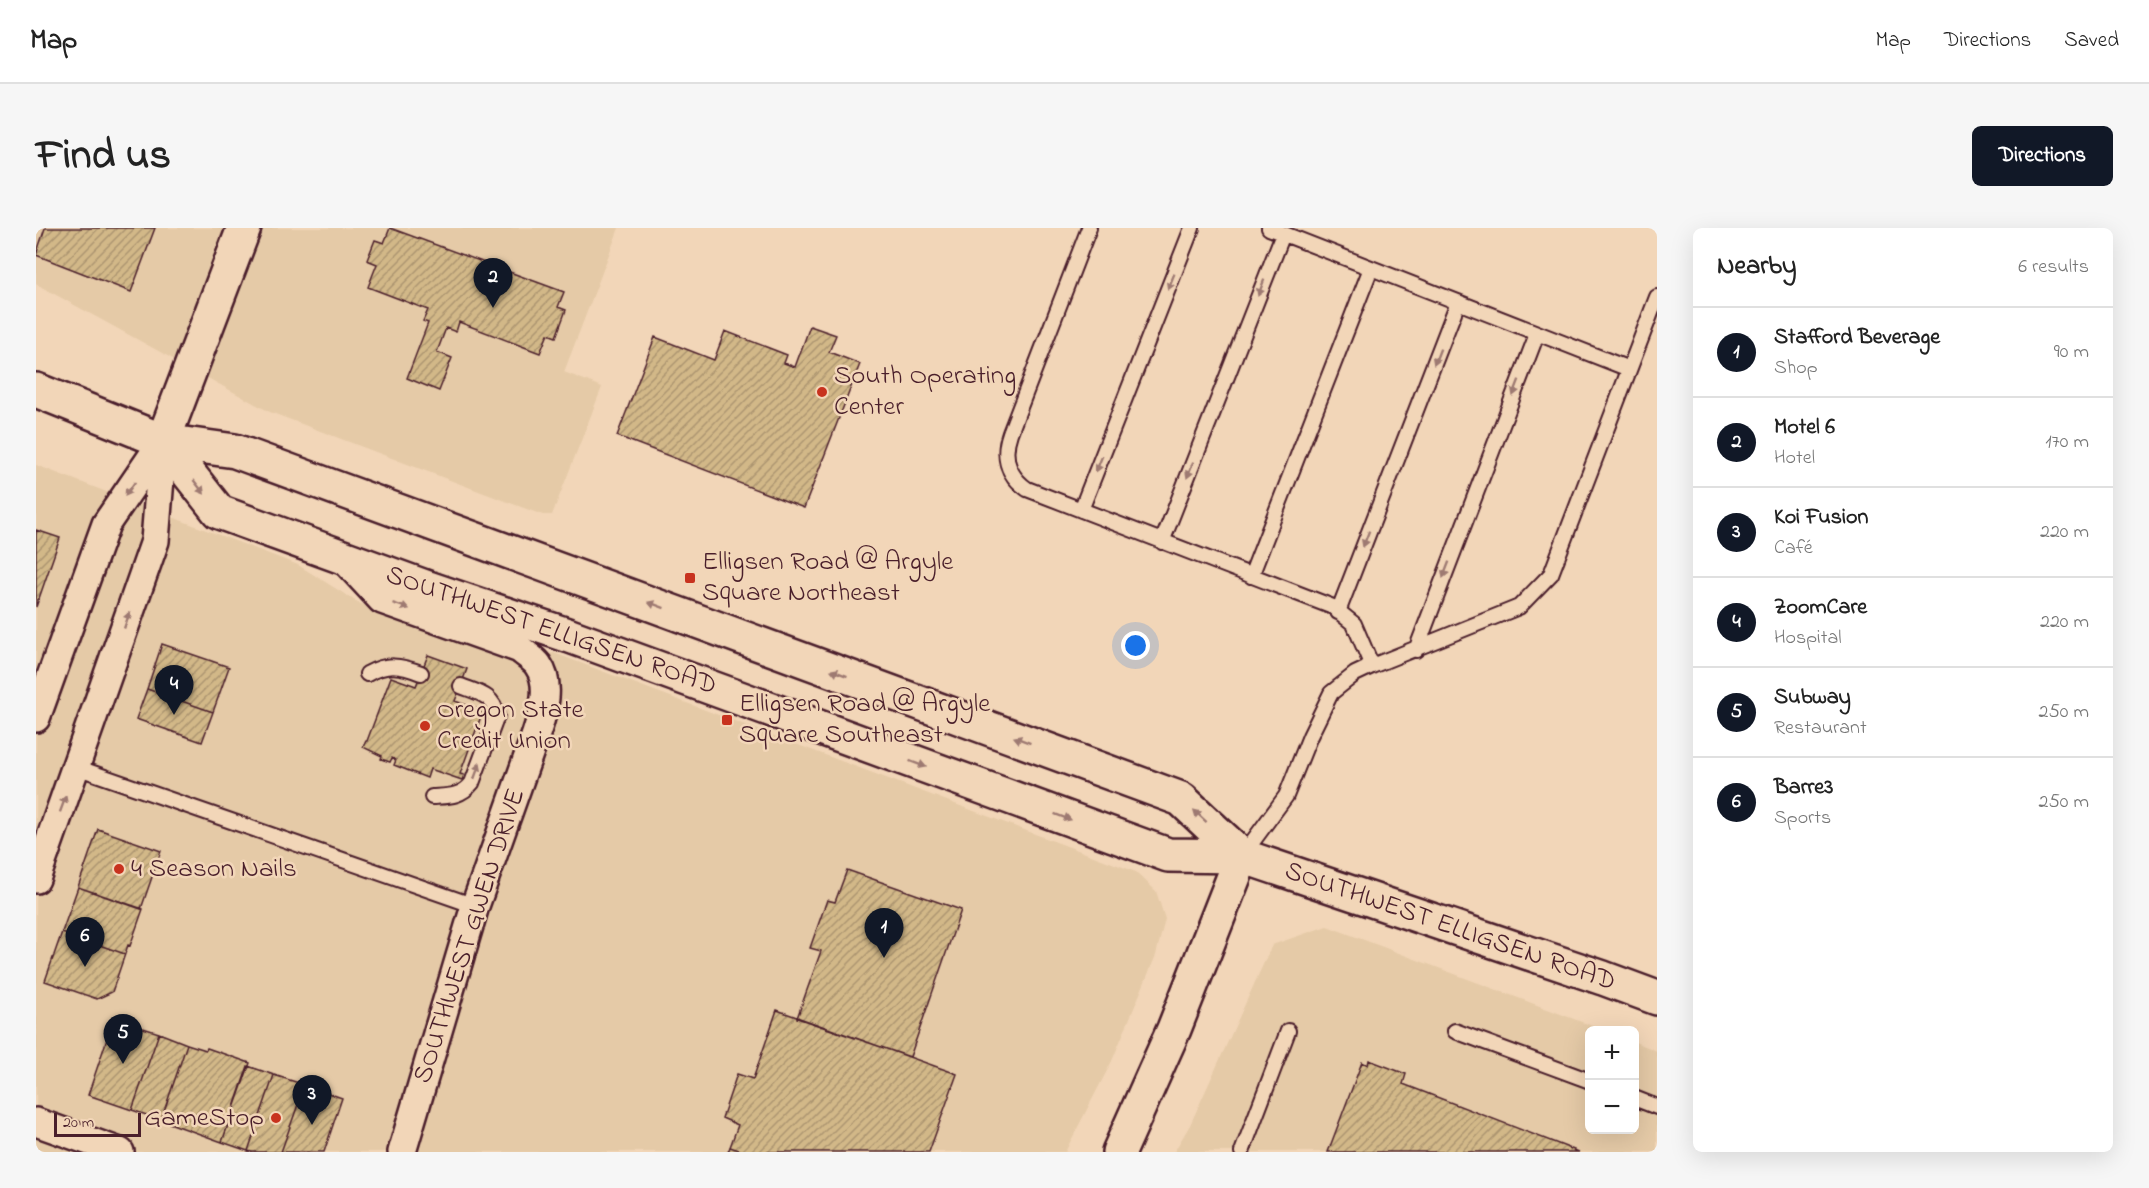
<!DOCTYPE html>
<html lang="en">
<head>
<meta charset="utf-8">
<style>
  :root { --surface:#fff; --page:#f6f6f6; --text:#222; --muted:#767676; --line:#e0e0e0; --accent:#111827 }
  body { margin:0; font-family:"Indie Flower",sans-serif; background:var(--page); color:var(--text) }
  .controls { position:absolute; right:18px; bottom:18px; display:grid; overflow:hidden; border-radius:9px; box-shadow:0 6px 24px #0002 }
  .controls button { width:54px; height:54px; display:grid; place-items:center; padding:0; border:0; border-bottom:2px solid var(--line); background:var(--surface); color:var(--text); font:30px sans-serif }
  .scale { position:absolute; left:18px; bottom:15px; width:87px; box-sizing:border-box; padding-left:6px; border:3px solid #4a1f2b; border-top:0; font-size:16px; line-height:21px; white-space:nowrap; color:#4a1f2b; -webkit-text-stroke:4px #f2d6b8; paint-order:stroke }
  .you { position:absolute; left:1100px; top:418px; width:21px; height:21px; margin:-15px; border:4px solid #fff; border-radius:50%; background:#1a73e8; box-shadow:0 0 0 9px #1a73e833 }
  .badge { display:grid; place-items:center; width:39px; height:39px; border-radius:50%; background:var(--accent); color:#fff; font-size:20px; font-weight:700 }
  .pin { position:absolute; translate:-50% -50px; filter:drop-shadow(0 2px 3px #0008) }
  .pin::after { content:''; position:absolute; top:32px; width:21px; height:18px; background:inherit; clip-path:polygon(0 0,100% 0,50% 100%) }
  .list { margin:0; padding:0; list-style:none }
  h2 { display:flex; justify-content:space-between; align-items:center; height:78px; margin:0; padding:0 24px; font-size:26px }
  h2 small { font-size:20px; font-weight:400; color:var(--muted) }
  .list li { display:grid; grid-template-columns:39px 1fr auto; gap:18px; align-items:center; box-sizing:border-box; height:90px; padding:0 24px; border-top:2px solid var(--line) }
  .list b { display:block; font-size:22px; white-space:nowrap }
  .list p { margin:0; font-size:20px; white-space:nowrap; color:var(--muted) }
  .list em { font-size:20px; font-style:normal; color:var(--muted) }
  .map { position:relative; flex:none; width:1621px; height:924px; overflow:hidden; border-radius:9px }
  header { display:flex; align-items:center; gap:36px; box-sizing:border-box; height:84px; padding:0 30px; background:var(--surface); border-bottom:2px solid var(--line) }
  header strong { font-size:28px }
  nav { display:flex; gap:33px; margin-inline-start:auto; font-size:21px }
  .intro { display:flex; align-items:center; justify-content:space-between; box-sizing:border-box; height:144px; padding:0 36px }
  h1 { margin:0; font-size:42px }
  .button { padding:15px 27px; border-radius:9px; background:var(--accent); color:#fff; font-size:21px; font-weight:700 }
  main { display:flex; gap:36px; padding:0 36px }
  aside { flex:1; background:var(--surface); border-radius:9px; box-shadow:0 6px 24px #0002 }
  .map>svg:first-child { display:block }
  .built { fill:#e5caa7 }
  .building { fill:url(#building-hatch); stroke:#4a1f2b; stroke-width:1.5 }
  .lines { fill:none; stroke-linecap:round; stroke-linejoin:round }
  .service-casing { stroke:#4a1f2b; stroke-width:18 }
  .minor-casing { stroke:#4a1f2b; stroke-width:32 }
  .tertiary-casing { stroke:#4a1f2b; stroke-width:38 }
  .secondary-casing { stroke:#4a1f2b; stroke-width:38 }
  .service { stroke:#f2d6b8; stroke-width:14 }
  .minor { stroke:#f2d6b8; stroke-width:27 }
  .tertiary { stroke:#f2d6b8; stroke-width:33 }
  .secondary { stroke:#f2d6b8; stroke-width:33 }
  .oneway { fill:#9e7a72 }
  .poi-dot { fill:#c8321e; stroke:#f2d6b8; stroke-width:2 }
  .labels { text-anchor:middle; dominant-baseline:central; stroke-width:5; stroke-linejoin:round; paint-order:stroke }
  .poi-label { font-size:27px; fill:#4a1f2b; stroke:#f2d6b8; text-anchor:start }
  .street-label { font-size:27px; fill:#4a1f2b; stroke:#f2d6b8 }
</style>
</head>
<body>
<header>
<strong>Map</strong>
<nav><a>Map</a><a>Directions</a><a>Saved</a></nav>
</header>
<div class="intro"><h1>Find us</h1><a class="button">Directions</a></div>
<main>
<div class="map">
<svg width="1621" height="924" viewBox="0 0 1621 924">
  <defs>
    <pattern id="building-hatch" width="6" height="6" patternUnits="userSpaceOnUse" patternTransform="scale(1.5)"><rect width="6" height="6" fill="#d2b888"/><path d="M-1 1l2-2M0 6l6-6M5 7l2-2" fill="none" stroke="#ac956f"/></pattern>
  </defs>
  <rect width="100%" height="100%" fill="#f2d6b8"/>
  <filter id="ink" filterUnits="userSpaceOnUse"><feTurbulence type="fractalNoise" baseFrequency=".0167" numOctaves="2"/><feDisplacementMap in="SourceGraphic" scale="12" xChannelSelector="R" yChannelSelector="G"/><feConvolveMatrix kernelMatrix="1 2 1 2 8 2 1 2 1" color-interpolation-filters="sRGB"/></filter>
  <g filter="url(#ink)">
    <!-- built -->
    <path class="built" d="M 0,0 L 583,0 L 528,144 L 566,159 L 516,287 L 507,287 L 477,276 L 234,184 L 0,56 Z
      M 0,237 L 262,337 L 323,375 L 481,433 L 518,425 L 1100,644 L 1120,663 L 1129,691 L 1120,727 L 1076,833 L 1029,924 L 0,924 Z
      M 1291,698 L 1567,802 L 1554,802 L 1554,902 L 1598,902 L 1599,814 L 1621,823 L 1621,924 L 1138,924 L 1154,897 L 1236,717 Z"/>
    <!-- building -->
    <path class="building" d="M 9,0 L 119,0 L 95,64 L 0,27 Z
      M 354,0 L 528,64 L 522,79 L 530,82 L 520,109 L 512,106 L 504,125 L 423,94 L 420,104 L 410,100 L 401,124 L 416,130 L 403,163 L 371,150 L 392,95 L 387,93 L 392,82 L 332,59 L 341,36 L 331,32 L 339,12 L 348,15 Z
      M 774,98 L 800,107 L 793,124 L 824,136 L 768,280 L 581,208 L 619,109 L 678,132 L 689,103 L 751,127 L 748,135 L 759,139 Z
      M 0,302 L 24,310 L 0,379 Z
      M 126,416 L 193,439 L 177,484 L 111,461 Z
      M 392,427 L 431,441 L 419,473 L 447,483 L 424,546 L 428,547 L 426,552 L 394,541 L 391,550 L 358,537 L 360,532 L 356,530 L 354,534 L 345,531 L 346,528 L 327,519 L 330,513 L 331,513 L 355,449 L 380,458 Z
      M 111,461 L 177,484 L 166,514 L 100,491 Z
      M 62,601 L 125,623 L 105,681 L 42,659 Z
      M 811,642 L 925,682 L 874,829 L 761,790 L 785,723 L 774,720 L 791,672 L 799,674 Z
      M 42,659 L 107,681 L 94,718 L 92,717 L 89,726 L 26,704 Z
      M 26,704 L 89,726 L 76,764 L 61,771 L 9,753 Z
      M 741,782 L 921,846 L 893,924 L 709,924 L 694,919 L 702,897 L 686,890 L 701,846 L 717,851 Z
      M 88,794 L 123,805 L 96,882 L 52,867 L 75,799 Z
      M 123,805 L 151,816 L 125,892 L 96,882 Z
      M 151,816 L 170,822 L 171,820 L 214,835 L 186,914 L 125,892 Z
      M 1333,832 L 1370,846 L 1367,856 L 1543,924 L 1292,924 L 1326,834 L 1332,837 Z
      M 212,838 L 238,847 L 212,923 L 186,914 Z
      M 238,847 L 269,857 L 245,924 L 216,924 L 212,923 Z
      M 269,857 L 306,870 L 288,924 L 245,924 Z
      M 694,919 L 709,924 L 692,924 Z"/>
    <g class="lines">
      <!-- service casing -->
      <g class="service-casing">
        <path id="service" d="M 1053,0 L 974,205 C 966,228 971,247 991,261 L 1297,379 L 1318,396 L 1336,438
          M 1233,0 L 1593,141
          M 1045,282 L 1156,0
          M 1126,314 L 1247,6
          M 1215,348 L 1335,40
          M 1302,384 L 1422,74
          M 1380,422 L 1501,106
          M 331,446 C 351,435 364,437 385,445
          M 40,539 L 439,678
          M 396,569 C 412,568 425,569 436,555 L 461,488 C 458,467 443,465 425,458
          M 1206,628 L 1250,568 L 1274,508 L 1295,465 L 1319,446 L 1336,438 L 1483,379 L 1515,346 L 1621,69
          M 1419,803 L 1554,853
          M 1598,870 L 1621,879
          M 1206,924 L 1252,803"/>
      </g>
      <!-- minor casing -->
      <g class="minor-casing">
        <path id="minor" d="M 306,329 L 346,372 L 484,421 C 489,426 498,431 502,437 C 516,457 507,485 500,506 L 439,678 L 366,924
          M 0,490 L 70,296 L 126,214
          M 0,651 L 119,313 L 127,213
          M 0,894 L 84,924"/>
      </g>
      <!-- tertiary casing -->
      <g class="tertiary-casing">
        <path id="tertiary" d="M 127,213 L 208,0
          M 1083,924 L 1138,801 L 1206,628"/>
      </g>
      <!-- secondary casing -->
      <g class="secondary-casing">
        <path id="secondary" d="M 0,162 L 127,213 L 199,223 L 1145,571 L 1206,628
          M 127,213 L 183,284 L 392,360 L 534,408 L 1132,627 L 1206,628 L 1567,750 L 1621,770"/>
      </g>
      <!-- service -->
      <use href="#service" class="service"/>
      <!-- minor -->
      <use href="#minor" class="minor"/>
      <!-- tertiary -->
      <use href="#tertiary" class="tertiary"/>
      <!-- secondary -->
      <use href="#secondary" class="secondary"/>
    </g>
    <!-- one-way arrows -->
    <defs><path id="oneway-solid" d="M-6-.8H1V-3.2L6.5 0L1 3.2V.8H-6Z" transform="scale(1.5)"/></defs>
    <g class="oneway">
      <use href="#oneway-solid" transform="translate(1135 54) rotate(112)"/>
      <use href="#oneway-solid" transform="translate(1225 60) rotate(111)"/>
      <use href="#oneway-solid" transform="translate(1401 129) rotate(111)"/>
      <use href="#oneway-solid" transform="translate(1480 160) rotate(111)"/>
      <use href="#oneway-solid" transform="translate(1063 236) rotate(112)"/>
      <use href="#oneway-solid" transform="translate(1154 242) rotate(111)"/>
      <use href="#oneway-solid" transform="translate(163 259) rotate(52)"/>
      <use href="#oneway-solid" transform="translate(94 261) rotate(125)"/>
      <use href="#oneway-solid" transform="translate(1330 311) rotate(111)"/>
      <use href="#oneway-solid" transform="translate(1410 342) rotate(111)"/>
      <use href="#oneway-solid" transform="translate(620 377) rotate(-160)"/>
      <use href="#oneway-solid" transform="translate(365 378) rotate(19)"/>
      <use href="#oneway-solid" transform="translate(91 392) rotate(-71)"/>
      <use href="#oneway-solid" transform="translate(803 445) rotate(-160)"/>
      <use href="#oneway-solid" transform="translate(986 512) rotate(-160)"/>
      <use href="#oneway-solid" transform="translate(882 536) rotate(20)"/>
      <use href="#oneway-solid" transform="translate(441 543) rotate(-70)"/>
      <use href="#oneway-solid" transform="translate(27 576) rotate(-70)"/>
      <use href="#oneway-solid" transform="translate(1164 588) rotate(-137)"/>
      <use href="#oneway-solid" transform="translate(1027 589) rotate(20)"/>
    </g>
  </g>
  <!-- markers -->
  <g class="poi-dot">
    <circle cx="786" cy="164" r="6"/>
    <rect x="648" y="344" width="12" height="12" rx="3"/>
    <rect x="685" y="486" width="12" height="12" rx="3"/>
    <circle cx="389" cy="498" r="6"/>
    <circle cx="83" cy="641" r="6"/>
    <circle cx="240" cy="890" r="6"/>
  </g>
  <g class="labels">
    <!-- poi labels -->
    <g class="poi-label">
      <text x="798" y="148">South Operating<tspan x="798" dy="31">Center</tspan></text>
      <text x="666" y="334">Elligsen Road @ Argyle<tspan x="666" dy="31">Square Northeast</tspan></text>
      <text x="703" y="476">Elligsen Road @ Argyle<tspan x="703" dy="31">Square Southeast</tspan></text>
      <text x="401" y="482">Oregon State<tspan x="401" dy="31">Credit Union</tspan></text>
      <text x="95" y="641">4 Season Nails</text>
      <text x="228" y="890" text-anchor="end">GameStop</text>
    </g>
    <!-- street labels -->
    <g class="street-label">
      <text transform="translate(515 403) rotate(19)">SOUTHWEST ELLIGSEN ROAD</text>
      <text transform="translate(1414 699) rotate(19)">SOUTHWEST ELLIGSEN ROAD</text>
      <text transform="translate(434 708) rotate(-72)">SOUTHWEST GWEN DRIVE</text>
    </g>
  </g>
</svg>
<div class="controls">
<button>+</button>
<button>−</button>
</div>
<div class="scale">20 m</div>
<div class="you"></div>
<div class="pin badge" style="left:848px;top:730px">1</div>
<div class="pin badge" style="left:457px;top:80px">2</div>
<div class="pin badge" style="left:276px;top:897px">3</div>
<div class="pin badge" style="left:138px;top:487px">4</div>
<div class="pin badge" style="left:87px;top:836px">5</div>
<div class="pin badge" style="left:49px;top:739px">6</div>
</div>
<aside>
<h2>Nearby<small>6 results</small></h2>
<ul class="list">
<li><span class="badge">1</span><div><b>Stafford Beverage</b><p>Shop</p></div><em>90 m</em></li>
<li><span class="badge">2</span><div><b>Motel 6</b><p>Hotel</p></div><em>170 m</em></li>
<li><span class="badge">3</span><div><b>Koi Fusion</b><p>Café</p></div><em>220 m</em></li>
<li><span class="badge">4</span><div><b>ZoomCare</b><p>Hospital</p></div><em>220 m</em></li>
<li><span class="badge">5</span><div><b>Subway</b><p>Restaurant</p></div><em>250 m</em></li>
<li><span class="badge">6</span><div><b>Barre3</b><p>Sports</p></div><em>250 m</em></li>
</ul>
</aside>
</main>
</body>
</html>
